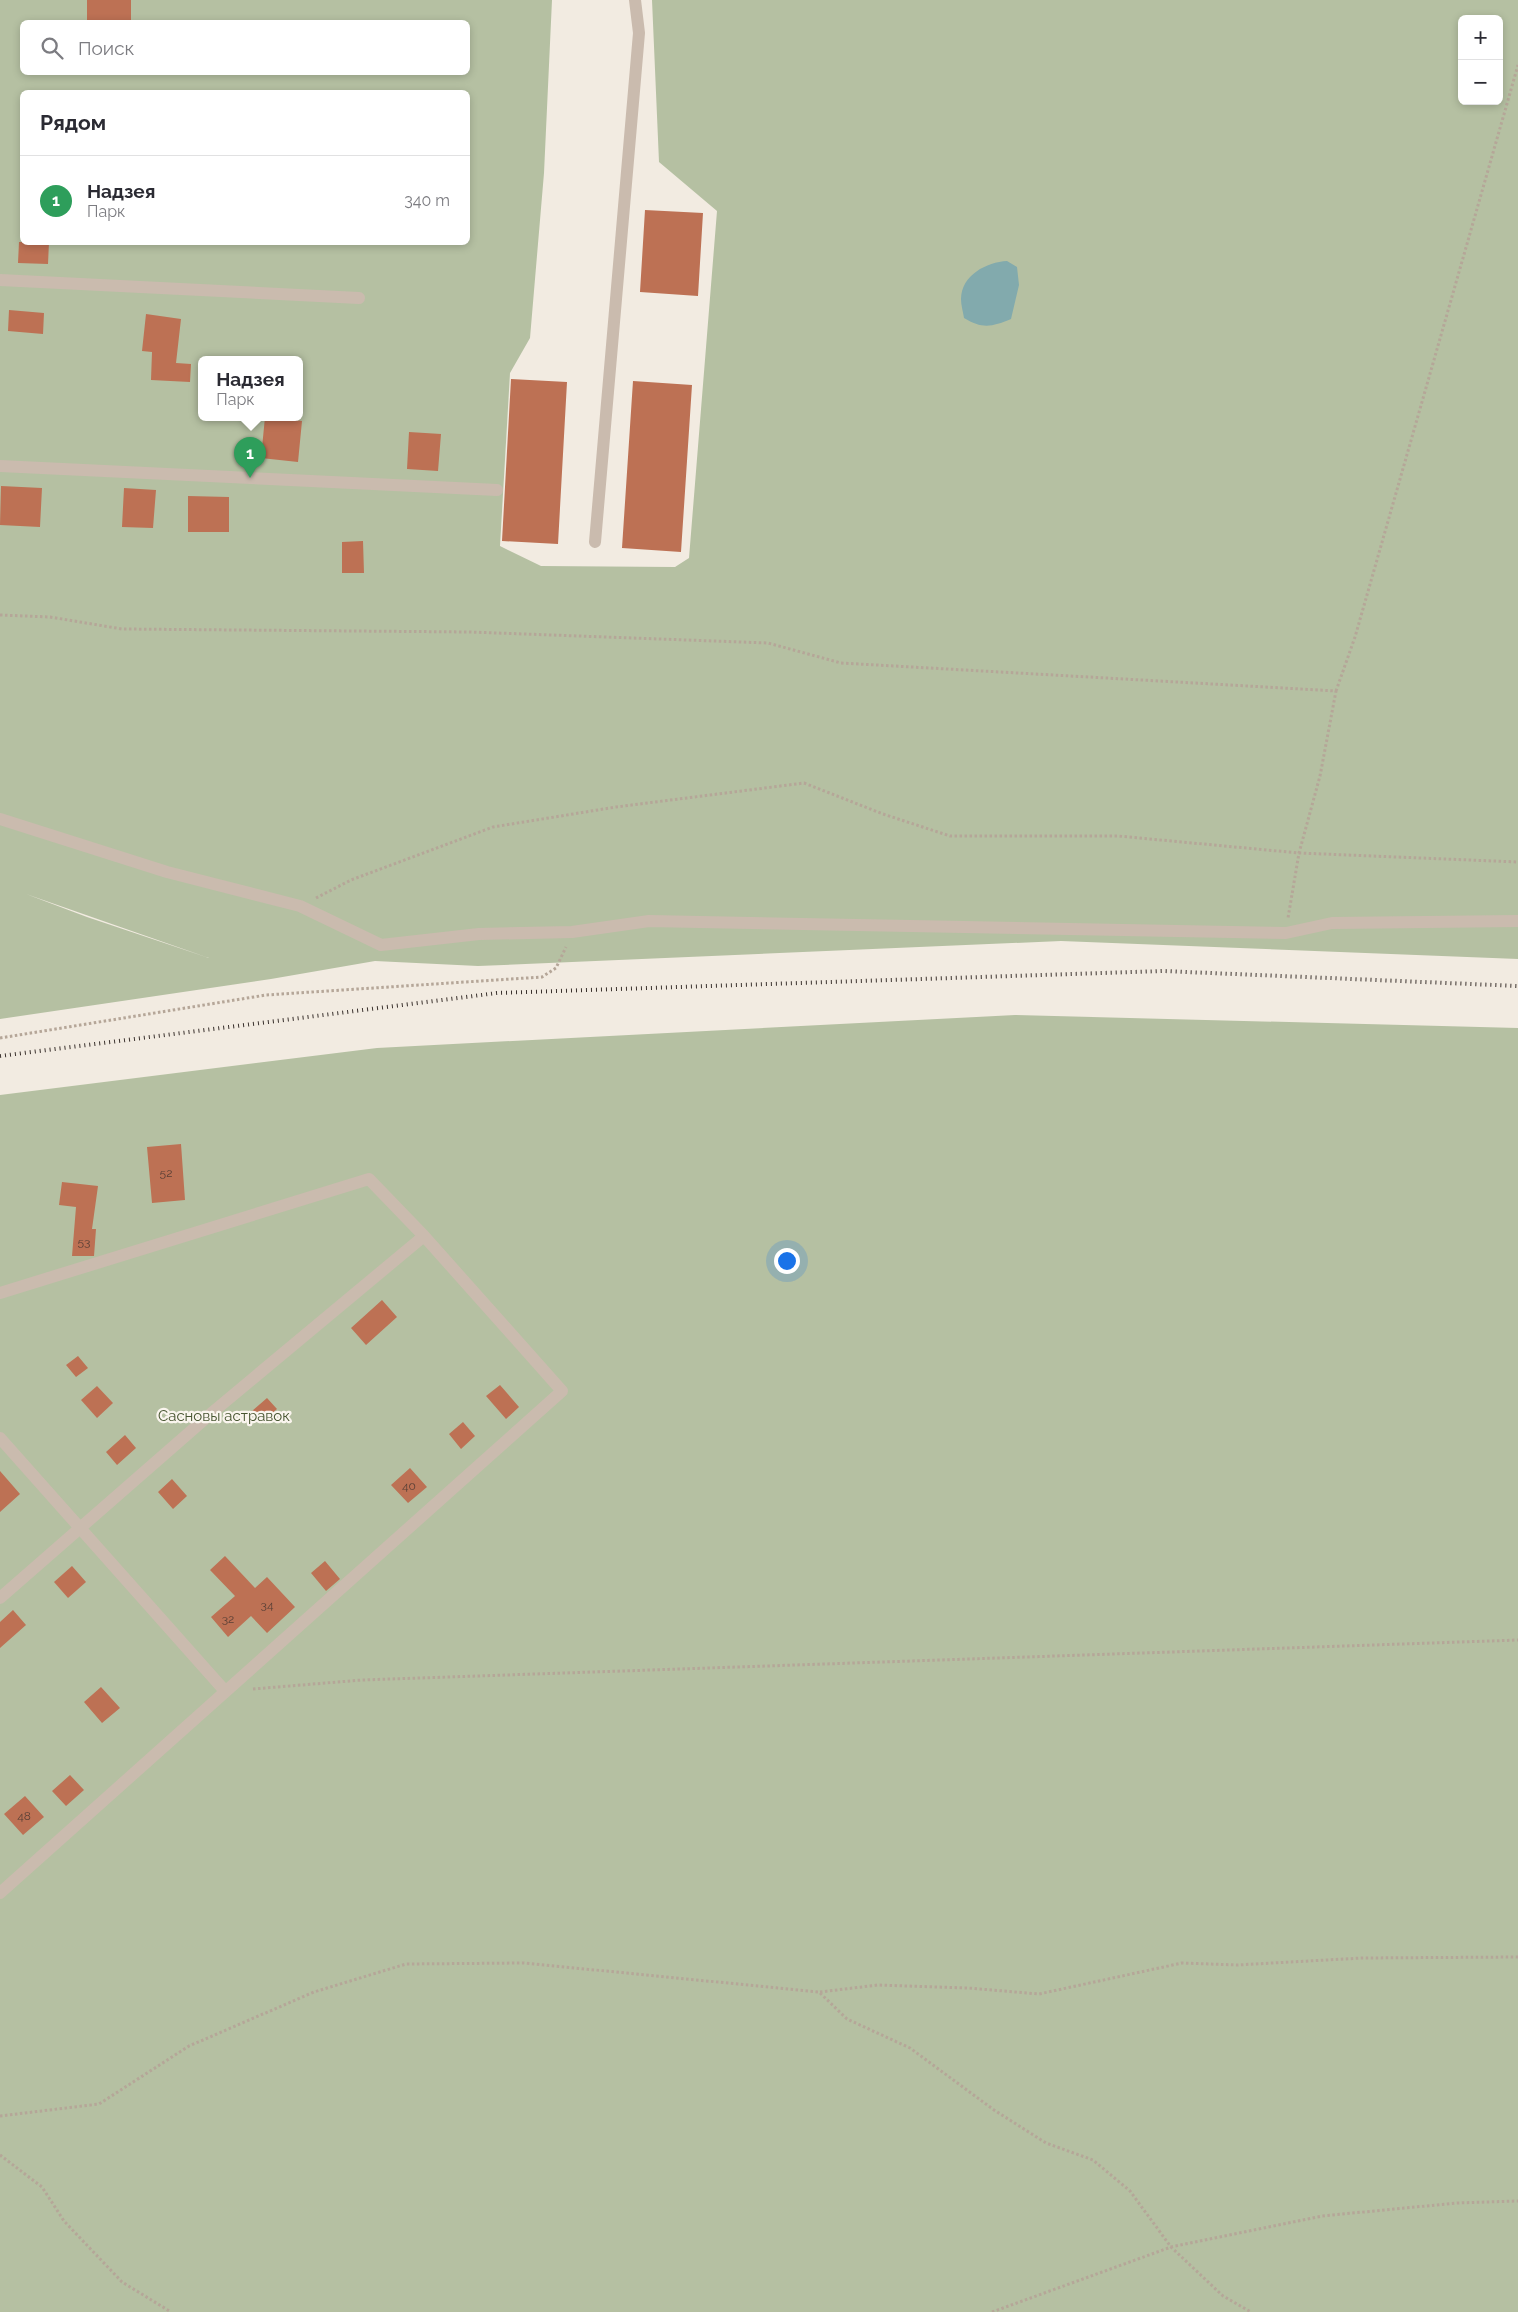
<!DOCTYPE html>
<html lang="ru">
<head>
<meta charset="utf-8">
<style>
  :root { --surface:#fff; --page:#f2f2f3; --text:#2b2b33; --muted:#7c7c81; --line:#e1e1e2; --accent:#1a73e8 }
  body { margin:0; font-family:Raleway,sans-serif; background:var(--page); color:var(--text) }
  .controls { position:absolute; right:15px; top:15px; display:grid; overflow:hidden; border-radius:8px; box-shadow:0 2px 8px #0003 }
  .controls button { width:45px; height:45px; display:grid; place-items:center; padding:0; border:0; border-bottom:1px solid var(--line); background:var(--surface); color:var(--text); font:25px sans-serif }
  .you { position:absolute; left:786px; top:1260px; width:18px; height:18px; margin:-12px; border:4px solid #fff; border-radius:50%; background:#1a73e8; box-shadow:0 0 0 8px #1a73e833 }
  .badge { display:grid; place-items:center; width:32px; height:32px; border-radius:50%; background:var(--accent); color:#fff; font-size:16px; font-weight:700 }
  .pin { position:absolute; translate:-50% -41px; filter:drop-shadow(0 1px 2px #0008) }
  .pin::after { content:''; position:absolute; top:26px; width:18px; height:15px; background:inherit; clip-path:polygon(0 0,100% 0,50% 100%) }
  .popup { position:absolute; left:198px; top:356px; width:105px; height:65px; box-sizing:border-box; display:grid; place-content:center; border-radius:8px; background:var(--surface); filter:drop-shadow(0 1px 4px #0005); font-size:16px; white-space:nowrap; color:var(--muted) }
  .popup b { font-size:19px; color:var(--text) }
  .popup::after { content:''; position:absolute; left:50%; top:100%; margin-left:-10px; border:10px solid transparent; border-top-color:var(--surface) }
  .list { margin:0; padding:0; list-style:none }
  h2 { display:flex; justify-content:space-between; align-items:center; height:65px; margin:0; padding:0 20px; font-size:21px }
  h2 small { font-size:16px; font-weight:400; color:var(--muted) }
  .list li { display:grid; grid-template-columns:32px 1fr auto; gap:15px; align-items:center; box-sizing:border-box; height:90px; padding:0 20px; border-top:1px solid var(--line) }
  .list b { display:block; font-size:19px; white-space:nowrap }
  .list p { margin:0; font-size:16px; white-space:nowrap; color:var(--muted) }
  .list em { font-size:16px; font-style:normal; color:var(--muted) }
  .icon { flex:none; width:28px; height:28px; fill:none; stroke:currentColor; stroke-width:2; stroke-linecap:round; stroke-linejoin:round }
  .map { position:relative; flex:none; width:1518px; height:2312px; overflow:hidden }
  .search { position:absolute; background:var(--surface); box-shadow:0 2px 8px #0003; left:20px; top:20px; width:450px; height:55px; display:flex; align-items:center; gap:12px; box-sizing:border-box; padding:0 18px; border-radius:8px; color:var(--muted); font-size:19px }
  .panel { position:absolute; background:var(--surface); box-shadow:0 2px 8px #0003; left:20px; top:90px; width:450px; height:155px; border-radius:8px }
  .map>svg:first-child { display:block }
  .green { fill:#b5c0a2; fill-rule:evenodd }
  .water { fill:#82aaad }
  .building { fill:#bd7154 }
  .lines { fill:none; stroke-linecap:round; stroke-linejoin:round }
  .path { stroke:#b5a698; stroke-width:3; stroke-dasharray:2.5 2.5; stroke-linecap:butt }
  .minor { stroke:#cabbae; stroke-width:12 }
  .rail { stroke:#39302c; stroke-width:4; stroke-dasharray:1 4; stroke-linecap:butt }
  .labels { text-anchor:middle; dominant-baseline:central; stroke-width:4.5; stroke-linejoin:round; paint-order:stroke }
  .number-label { font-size:12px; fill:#5a4036 }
  .park-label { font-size:15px; fill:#475531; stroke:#faf5ee }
</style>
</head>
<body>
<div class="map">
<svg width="1518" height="2312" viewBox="0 0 1518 2312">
  <rect width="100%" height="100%" fill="#f2ebe1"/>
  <!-- green -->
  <path class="green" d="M 0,0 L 552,0 L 544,173 L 530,338 L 510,373 L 500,546 L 541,566 L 675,567 L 689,558 L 717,211 L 659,162 L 652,0 L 1518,0 L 1518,959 L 1061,941 L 478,966 L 375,961 L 271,979 L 0,1019 ZM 1462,19 L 1499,19 L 1499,101 L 1462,101 ZM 22,22 L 468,22 L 468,72 L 22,72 ZM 22,92 L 468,92 L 468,242 L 22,242 ZM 201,359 L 299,359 L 299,417 L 201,417 ZM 26,894 L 209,958 L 87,917 Z
    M 1015,1015 L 1518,1028 L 1518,2312 L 0,2312 L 0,1095 L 377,1048 Z"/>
  <!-- water -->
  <path class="water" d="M 1007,261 L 1017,267 L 1019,285 L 1011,319 C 992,327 982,329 964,318 C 963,312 961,305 961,299 C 961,275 987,262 1007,261 Z"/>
  <!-- building -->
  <path class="building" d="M 87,0 L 131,0 L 131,22 L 87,22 Z
    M 645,210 L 703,213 L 698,296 L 640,292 Z
    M 19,242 L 49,242 L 48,264 L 18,263 Z
    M 9,310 L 44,313 L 43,334 L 8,331 Z
    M 146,314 L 181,319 L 176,363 L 191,364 L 190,382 L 151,380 L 152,352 L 142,351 Z
    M 511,379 L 567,382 L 558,544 L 502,541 Z
    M 633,381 L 692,385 L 681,552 L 622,548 Z
    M 265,417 L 302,421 L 298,462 L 261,458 Z
    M 409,432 L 441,434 L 438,471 L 407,469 Z
    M 1,486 L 42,488 L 40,527 L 0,525 Z
    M 124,488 L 156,490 L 153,528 L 122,527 Z
    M 188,496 L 229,497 L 229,532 L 188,532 Z
    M 363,541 L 364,573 L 342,573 L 342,542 Z
    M 181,1144 L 185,1200 L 152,1203 L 147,1147 Z
    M 62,1182 L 98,1186 L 92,1229 L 96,1229 L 94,1256 L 72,1256 L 76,1207 L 59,1205 Z
    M 382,1300 L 397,1317 L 366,1345 L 351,1328 Z
    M 78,1356 L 88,1368 L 76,1377 L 66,1365 Z
    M 500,1385 L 519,1407 L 506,1419 L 486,1396 Z
    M 97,1386 L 113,1403 L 97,1418 L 81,1400 Z
    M 267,1398 L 277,1409 L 262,1422 L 252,1411 Z
    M 463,1422 L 475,1436 L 461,1449 L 449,1434 Z
    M 125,1435 L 136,1448 L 117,1465 L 106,1452 Z
    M 410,1468 L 427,1487 L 408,1503 L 391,1485 Z
    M 0,1471 L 20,1494 L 0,1512 Z
    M 172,1479 L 187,1496 L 173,1509 L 158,1492 Z
    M 225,1556 L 255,1588 L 267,1577 L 295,1607 L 267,1633 L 251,1616 L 228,1637 L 211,1617 L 235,1596 L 210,1570 Z
    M 325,1561 L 340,1579 L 326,1591 L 311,1573 Z
    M 72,1566 L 86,1582 L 68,1598 L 54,1582 Z
    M 13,1610 L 26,1625 L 0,1648 L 0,1622 Z
    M 101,1687 L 120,1708 L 102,1723 L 84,1702 Z
    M 70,1775 L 84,1790 L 66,1806 L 52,1791 Z
    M 25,1796 L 44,1817 L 23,1835 L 4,1814 Z"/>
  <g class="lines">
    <!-- path -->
    <path class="path" d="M 0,615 L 50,617 L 122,629 L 470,632 L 768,643 L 841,663 L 1336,691 L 1320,776 L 1299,853 L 1288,918
      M 1336,691 L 1355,637 L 1518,65
      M 316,898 L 351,880 L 493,827 L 616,807 L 804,783 L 883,814 L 950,836 L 1118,836 L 1299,853 L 1518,862
      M 0,1038 L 266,995 L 542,977 L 556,968 L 566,947
      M 253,1689 L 362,1680 L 1518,1640
      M 820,1992 L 878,1985 L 968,1988 L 1039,1994 L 1182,1963 L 1237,1965 L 1362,1958 L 1518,1957
      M 0,2116 L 99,2104 L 189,2046 L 314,1992 L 406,1964 L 524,1963 L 819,1992 L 847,2019 L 910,2048 L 994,2110 L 1046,2143 L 1093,2160 L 1130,2191 L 1171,2247 L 1223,2296 L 1251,2312
      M 0,2155 L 42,2187 L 64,2221 L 122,2282 L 171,2312
      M 992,2312 L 1171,2247 L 1322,2216 L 1457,2203 L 1518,2201"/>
    <!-- minor -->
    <path class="minor" d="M 0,280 L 359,298
      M 0,466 L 497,490
      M 595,542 L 639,33 L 635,0
      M 0,819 L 167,872 L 300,906 L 381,945 L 479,934 L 572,932 L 649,921 L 1286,933 L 1332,923 L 1518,921
      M 0,1293 L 369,1179 L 424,1236 L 562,1391 L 0,1893
      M 0,1438 L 225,1691
      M 0,1598 L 214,1411 L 424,1236"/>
    <!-- rail -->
    <path class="rail" d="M 0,1056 L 497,993 L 1163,971 L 1518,986"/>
  </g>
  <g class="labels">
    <!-- number labels -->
    <g class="number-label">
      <text x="166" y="1173">52</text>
      <text x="84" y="1242">53</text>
      <text x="409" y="1486">40</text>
      <text x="267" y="1605">34</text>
      <text x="228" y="1619">32</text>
      <text x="24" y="1816">48</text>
    </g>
    <!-- park labels -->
    <g class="park-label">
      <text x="224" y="1416">Сасновы астравок</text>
    </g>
  </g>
</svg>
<div class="controls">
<button>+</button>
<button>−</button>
</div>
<div class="you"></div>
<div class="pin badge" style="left:250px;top:478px;background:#2e9e5b">1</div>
<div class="popup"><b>Надзея</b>Парк</div>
<div class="search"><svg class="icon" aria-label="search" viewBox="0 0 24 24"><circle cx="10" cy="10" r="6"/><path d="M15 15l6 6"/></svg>Поиск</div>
<section class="panel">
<h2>Рядом<small></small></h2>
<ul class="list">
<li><span class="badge" style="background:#2e9e5b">1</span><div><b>Надзея</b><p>Парк</p></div><em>340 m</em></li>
</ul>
</section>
</div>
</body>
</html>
